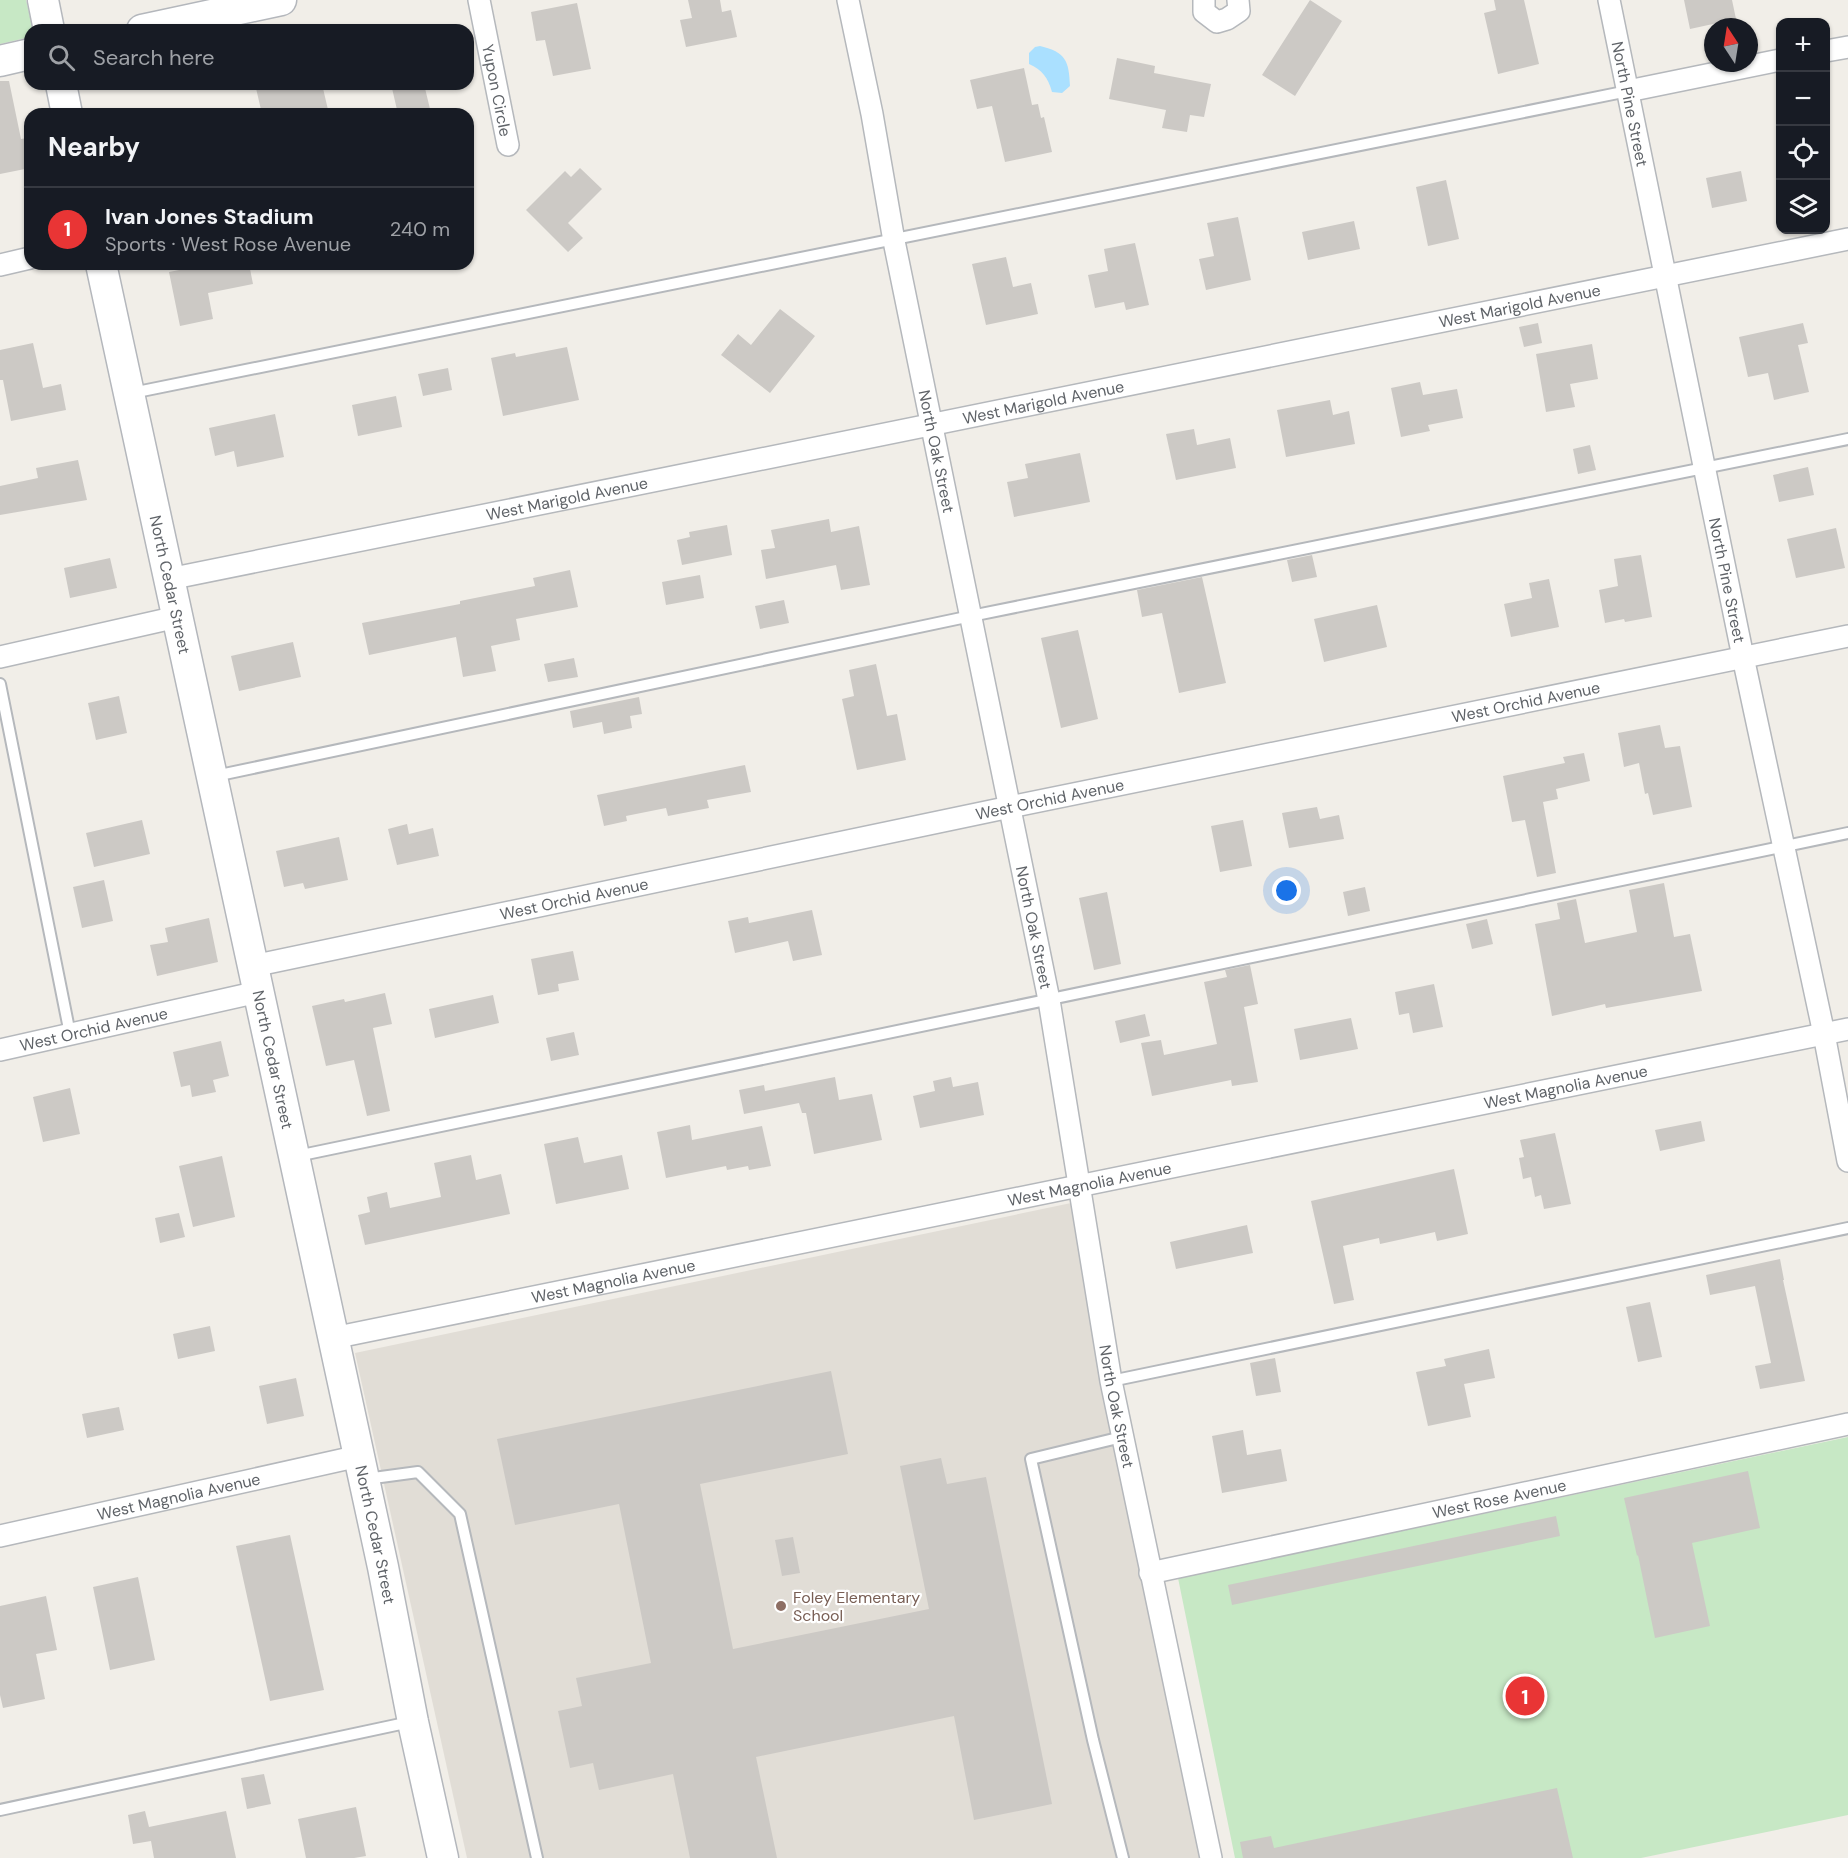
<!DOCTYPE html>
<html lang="en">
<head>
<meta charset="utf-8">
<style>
  :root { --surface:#171b24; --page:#20242c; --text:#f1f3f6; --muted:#9ea1a6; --line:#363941; --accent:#e93535 }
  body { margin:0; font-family:"DM Sans",sans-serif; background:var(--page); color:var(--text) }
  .controls { position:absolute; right:18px; top:18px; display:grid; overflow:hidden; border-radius:12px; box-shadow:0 2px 4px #0004 }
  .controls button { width:54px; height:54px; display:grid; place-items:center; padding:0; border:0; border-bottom:2px solid var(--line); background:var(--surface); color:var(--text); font:30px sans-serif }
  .compass { position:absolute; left:1704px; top:18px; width:54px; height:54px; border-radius:50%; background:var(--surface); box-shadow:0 2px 4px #0004; rotate:348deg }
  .you { position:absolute; left:1287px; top:891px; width:21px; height:21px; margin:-15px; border:4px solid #fff; border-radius:50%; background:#1a73e8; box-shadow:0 0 0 9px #1a73e833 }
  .badge { display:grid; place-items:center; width:39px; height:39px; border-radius:50%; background:var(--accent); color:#fff; font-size:20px; font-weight:700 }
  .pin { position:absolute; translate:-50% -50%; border:3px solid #fff; box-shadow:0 2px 6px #0006 }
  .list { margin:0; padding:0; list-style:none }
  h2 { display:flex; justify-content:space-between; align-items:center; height:78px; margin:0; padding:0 24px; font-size:26px }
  h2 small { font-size:20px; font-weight:400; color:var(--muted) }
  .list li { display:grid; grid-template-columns:39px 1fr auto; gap:18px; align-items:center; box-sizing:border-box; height:84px; padding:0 24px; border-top:2px solid var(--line) }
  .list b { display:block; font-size:22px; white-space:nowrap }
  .list p { margin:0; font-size:20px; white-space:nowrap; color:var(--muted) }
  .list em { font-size:20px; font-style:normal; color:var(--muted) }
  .icon { flex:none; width:33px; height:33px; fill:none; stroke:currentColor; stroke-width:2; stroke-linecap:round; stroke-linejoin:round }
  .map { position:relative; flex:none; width:1848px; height:1858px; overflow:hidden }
  .search { position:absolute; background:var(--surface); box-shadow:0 2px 4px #0004; left:24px; top:24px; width:450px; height:66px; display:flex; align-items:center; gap:15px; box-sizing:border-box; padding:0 21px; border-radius:18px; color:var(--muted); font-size:22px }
  .panel { position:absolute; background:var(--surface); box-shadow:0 2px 4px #0004; left:24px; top:108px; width:450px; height:162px; border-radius:18px }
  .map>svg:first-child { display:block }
  .education { fill:#e1ddd6 }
  .green { fill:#c7e8c5 }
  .water { fill:#aae0ff }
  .building { fill:#ccc9c5 }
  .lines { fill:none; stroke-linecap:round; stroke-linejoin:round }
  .lane-casing { stroke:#b5b8bc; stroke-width:14 }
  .street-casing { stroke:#b5b8bc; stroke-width:24 }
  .secondary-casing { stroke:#b4b7bc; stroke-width:33 }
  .lane { stroke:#fff; stroke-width:10 }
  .street { stroke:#fff; stroke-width:21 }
  .secondary { stroke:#fff; stroke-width:30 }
  .education-dot { fill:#8d6e63; stroke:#fff; stroke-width:2 }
  .labels { text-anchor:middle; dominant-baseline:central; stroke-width:4.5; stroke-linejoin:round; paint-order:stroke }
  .street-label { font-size:16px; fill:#5f6368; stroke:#fff }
  .education-label { font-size:16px; fill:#785e54; stroke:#fff; text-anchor:start }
</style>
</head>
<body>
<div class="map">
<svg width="1848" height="1858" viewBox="0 0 1848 1858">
  <rect width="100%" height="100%" fill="#f1eee8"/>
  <!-- education -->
  <path class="education" d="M 1076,1202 L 1200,1858 L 467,1858 L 355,1353 Z"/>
  <!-- green -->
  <path class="green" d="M 0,0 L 26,0 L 33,30 L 30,30 L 30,37 L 0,44 Z
    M 1848,1437 L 1848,1815 L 1641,1858 L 1235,1858 L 1178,1578 Z"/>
  <!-- water -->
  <path class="water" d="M 1040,46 C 1066,52 1069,61 1070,86 L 1062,93 L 1052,92 C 1048,77 1042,70 1029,64 L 1029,53 L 1035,47 Z"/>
  <!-- building -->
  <path class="building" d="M 688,0 L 720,0 L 722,12 L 731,10 L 737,37 L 686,47 L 680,20 L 692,18 Z
    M 1310,0 L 1342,21 L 1295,96 L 1262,75 Z
    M 1494,0 L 1524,0 L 1539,64 L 1498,74 L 1484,13 L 1496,10 Z
    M 1684,0 L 1732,0 L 1736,19 L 1690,29 Z
    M 577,3 L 591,69 L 553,76 L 545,40 L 536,41 L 531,12 Z
    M 1117,58 L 1155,66 L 1154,73 L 1211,84 L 1204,117 L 1190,115 L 1187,132 L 1162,128 L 1166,110 L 1109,99 Z
    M 1024,68 L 1032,105 L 1038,104 L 1041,118 L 1044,117 L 1052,152 L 1005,162 L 992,106 L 977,109 L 970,80 Z
    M 0,81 L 9,81 L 21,139 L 27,138 L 30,154 L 30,168 L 0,174 Z
    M 255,84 L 322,84 L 329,114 L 262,114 Z
    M 391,84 L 424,84 L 430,109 L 408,114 L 398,114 Z
    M 580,168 L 602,189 L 568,223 L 583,238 L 568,252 L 526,210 L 565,171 L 571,177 Z
    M 1741,171 L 1747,201 L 1712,208 L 1706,178 Z
    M 1446,180 L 1459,239 L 1428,246 L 1416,187 Z
    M 1238,217 L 1251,280 L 1206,290 L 1199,259 L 1214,256 L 1207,223 Z
    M 1354,221 L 1360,249 L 1308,260 L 1302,232 Z
    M 1135,243 L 1149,305 L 1126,310 L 1124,302 L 1095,308 L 1088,275 L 1108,271 L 1104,249 Z
    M 1006,257 L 1013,287 L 1031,283 L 1038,314 L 986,325 L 972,264 Z
    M 210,264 L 249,264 L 253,284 L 208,293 L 213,319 L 180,326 L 169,272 Z
    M 780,309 L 815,336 L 770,393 L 721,355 L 738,334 L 751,345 Z
    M 1538,323 L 1542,343 L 1524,347 L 1519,327 Z
    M 1803,323 L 1808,343 L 1798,345 L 1809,392 L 1774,400 L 1768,373 L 1748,377 L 1739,337 Z
    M 33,343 L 43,388 L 61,384 L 66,410 L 11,421 L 3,380 L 0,380 L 0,350 Z
    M 1592,344 L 1598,379 L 1570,384 L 1575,407 L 1546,412 L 1536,354 Z
    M 567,347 L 579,400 L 503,416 L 491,358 L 515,353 L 516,357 Z
    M 448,368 L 452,390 L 423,396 L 418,374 Z
    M 1420,382 L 1423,395 L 1457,389 L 1463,418 L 1428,425 L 1430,431 L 1401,437 L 1391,388 Z
    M 396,396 L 402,427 L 358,436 L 352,405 Z
    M 1330,400 L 1333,415 L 1349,411 L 1355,444 L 1286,457 L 1277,410 Z
    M 275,414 L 284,457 L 237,467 L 234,451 L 215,456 L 209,428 Z
    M 1194,429 L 1197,445 L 1230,438 L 1236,468 L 1176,480 L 1166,434 Z
    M 1590,445 L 1596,470 L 1578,474 L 1573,449 Z
    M 1080,453 L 1090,502 L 1014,517 L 1007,482 L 1028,478 L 1025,464 Z
    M 78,460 L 87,500 L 0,515 L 0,486 L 38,478 L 36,468 Z
    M 1808,467 L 1814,495 L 1779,502 L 1773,475 Z
    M 829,519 L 831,532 L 859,526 L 870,585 L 841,590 L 836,565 L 766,579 L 761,550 L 775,548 L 771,530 Z
    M 727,525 L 732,555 L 682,565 L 677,540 L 690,537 L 689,532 Z
    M 1836,528 L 1845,568 L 1796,578 L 1787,539 Z
    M 1312,555 L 1317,577 L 1292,582 L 1287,560 Z
    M 1641,555 L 1652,617 L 1625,622 L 1624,619 L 1605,623 L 1599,590 L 1618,586 L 1614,559 Z
    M 110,558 L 117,588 L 70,598 L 64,568 Z
    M 570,570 L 578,607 L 516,619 L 520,640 L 491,646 L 496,671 L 463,677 L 456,637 L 369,655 L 362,623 L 460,604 L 460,601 L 535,586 L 533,578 Z
    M 700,575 L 704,598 L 666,605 L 662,582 Z
    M 1202,577 L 1226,683 L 1179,693 L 1162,613 L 1142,617 L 1137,590 Z
    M 1549,579 L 1559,627 L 1511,637 L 1504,604 L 1532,598 L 1529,583 Z
    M 784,600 L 789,623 L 760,629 L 755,606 Z
    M 1377,605 L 1387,647 L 1324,662 L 1314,619 Z
    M 1078,630 L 1098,719 L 1061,728 L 1041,638 Z
    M 293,642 L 301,677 L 239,691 L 231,656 Z
    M 574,658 L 578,677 L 548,682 L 544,664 Z
    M 876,664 L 887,716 L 897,714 L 906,760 L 857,770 L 842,699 L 854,696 L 849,670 Z
    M 119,696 L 127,733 L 96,740 L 88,703 Z
    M 639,697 L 642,714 L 630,716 L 632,728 L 604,734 L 602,722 L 573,728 L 570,711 Z
    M 1660,725 L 1665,748 L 1680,746 L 1692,807 L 1653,815 L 1648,793 L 1645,794 L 1639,763 L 1624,767 L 1618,733 Z
    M 1584,753 L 1590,781 L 1556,789 L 1558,799 L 1543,802 L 1556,873 L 1537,877 L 1525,820 L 1512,822 L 1503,776 L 1565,763 L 1563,757 Z
    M 745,765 L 751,792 L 707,800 L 709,808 L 668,816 L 666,808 L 626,816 L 627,821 L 604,826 L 597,795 Z
    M 1317,807 L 1320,819 L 1339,815 L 1344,839 L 1289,848 L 1282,813 Z
    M 142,820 L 150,854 L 94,867 L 86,833 Z
    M 1243,820 L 1252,866 L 1220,872 L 1211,826 Z
    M 407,824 L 409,834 L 433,828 L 439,856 L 397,865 L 388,829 Z
    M 339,837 L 348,880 L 305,889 L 303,883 L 284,887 L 276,851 Z
    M 104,880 L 113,921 L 82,928 L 73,887 Z
    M 1664,883 L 1674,937 L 1690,934 L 1702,991 L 1606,1008 L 1605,1004 L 1552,1016 L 1535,924 L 1560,919 L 1557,903 L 1576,899 L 1585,943 L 1637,932 L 1629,890 Z
    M 1365,887 L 1370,911 L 1348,916 L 1343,892 Z
    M 1107,892 L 1121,964 L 1094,970 L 1079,898 Z
    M 812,910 L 822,955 L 793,961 L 788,941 L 735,953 L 728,921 L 748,917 L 749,923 Z
    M 209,918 L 218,962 L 157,976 L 150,945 L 168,942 L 165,928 Z
    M 1487,919 L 1493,944 L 1472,949 L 1466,924 Z
    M 573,951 L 579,980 L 558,984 L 559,991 L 538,995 L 531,959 Z
    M 1250,965 L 1258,1004 L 1244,1007 L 1258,1082 L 1232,1086 L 1231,1080 L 1152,1096 L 1141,1043 L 1161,1040 L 1164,1055 L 1217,1044 L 1204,982 L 1227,977 L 1225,970 Z
    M 1434,984 L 1443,1027 L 1413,1033 L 1409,1013 L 1399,1015 L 1395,992 Z
    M 385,993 L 392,1024 L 373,1028 L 390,1111 L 367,1116 L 354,1060 L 326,1066 L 312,1006 L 344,999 L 345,1002 Z
    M 493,995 L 499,1023 L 435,1038 L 429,1009 Z
    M 1145,1014 L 1150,1036 L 1120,1043 L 1115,1021 Z
    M 1351,1018 L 1358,1049 L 1300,1060 L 1294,1029 Z
    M 574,1032 L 579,1055 L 551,1061 L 546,1038 Z
    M 221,1041 L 229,1076 L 213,1080 L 216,1092 L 192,1097 L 190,1085 L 181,1087 L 173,1052 Z
    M 835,1077 L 839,1100 L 872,1094 L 882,1140 L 814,1154 L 806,1113 L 802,1113 L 799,1103 L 744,1114 L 739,1090 L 764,1085 L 765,1091 Z
    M 951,1077 L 953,1087 L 978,1082 L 984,1115 L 920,1128 L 913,1096 L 935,1091 L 933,1081 Z
    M 70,1088 L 80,1134 L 43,1142 L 33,1097 Z
    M 1701,1121 L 1705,1141 L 1660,1151 L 1655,1130 Z
    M 690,1125 L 692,1140 L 762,1126 L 771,1166 L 749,1170 L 748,1166 L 727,1170 L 726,1166 L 666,1178 L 657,1132 Z
    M 1555,1133 L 1571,1204 L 1544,1209 L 1541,1195 L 1535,1197 L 1531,1177 L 1523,1179 L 1519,1158 L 1524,1157 L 1520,1140 Z
    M 578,1137 L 584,1163 L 622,1155 L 629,1189 L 556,1204 L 544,1144 Z
    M 471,1155 L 476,1180 L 501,1174 L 510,1214 L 365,1245 L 358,1215 L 370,1212 L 367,1197 L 387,1192 L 390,1208 L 441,1197 L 434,1163 Z
    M 222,1156 L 235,1217 L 193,1227 L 179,1166 Z
    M 1454,1169 L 1468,1234 L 1437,1241 L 1435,1232 L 1380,1244 L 1379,1238 L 1343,1246 L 1354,1300 L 1334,1304 L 1311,1201 Z
    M 179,1213 L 185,1237 L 160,1243 L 155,1218 Z
    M 1247,1225 L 1253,1253 L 1176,1269 L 1170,1242 Z
    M 1780,1259 L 1784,1280 L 1783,1280 L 1805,1381 L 1760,1389 L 1755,1366 L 1771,1363 L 1755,1286 L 1710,1295 L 1706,1275 Z
    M 1650,1302 L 1662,1357 L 1638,1362 L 1626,1307 Z
    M 210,1326 L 215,1351 L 178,1359 L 173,1334 Z
    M 1489,1349 L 1495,1378 L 1464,1384 L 1471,1417 L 1428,1426 L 1416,1372 L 1446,1366 L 1444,1359 Z
    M 1275,1358 L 1281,1392 L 1256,1396 L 1250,1363 Z
    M 831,1371 L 848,1454 L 700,1484 L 733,1649 L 929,1609 L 900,1466 L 941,1458 L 947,1484 L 986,1477 L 1052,1804 L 974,1820 L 954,1716 L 756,1757 L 777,1858 L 690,1858 L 673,1774 L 599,1790 L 593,1763 L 570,1768 L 558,1711 L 582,1706 L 576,1678 L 651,1663 L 619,1504 L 515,1525 L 497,1439 Z
    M 296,1378 L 304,1416 L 267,1424 L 259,1386 Z
    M 119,1407 L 124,1430 L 87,1438 L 82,1414 Z
    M 1243,1430 L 1247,1455 L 1281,1449 L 1287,1481 L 1222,1493 L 1212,1436 Z
    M 1748,1471 L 1760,1528 L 1692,1543 L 1710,1626 L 1655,1638 L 1638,1555 L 1637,1556 L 1624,1498 Z
    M 1556,1516 L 1560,1536 L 1232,1605 L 1228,1585 Z
    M 290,1535 L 324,1690 L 270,1701 L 236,1546 Z
    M 793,1537 L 800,1573 L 782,1576 L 775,1540 Z
    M 138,1577 L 155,1660 L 110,1670 L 93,1587 Z
    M 46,1596 L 57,1650 L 36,1654 L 45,1699 L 3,1708 L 0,1695 L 0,1606 Z
    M 264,1774 L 271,1804 L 247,1809 L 241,1778 Z
    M 1557,1788 L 1573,1858 L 1243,1858 L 1240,1842 L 1271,1836 L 1274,1848 Z
    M 356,1807 L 366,1856 L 354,1858 L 306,1858 L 298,1819 Z
    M 145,1811 L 149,1827 L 226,1811 L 236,1858 L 154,1858 L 151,1841 L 133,1844 L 128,1815 Z"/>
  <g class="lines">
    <!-- lane casing -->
    <g class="lane-casing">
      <path id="lane" d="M 132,393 L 1628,91
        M 0,684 L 70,1034
        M 215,776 L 971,616 L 1848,439
        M 297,1156 L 1848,833
        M 1111,1381 L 1848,1228
        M 1122,1437 L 1031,1459 L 1093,1740 L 1123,1858
        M 366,1479 L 418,1472 L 460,1514 L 537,1858
        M 0,1810 L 410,1722"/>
    </g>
    <!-- street casing -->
    <g class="street-casing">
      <g id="street">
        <path id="s1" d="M 479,0 L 508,145"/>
        <path id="s2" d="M 848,0 L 872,114 L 894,241 L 1049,1000 L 1111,1381 L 1211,1858"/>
        <path d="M 1204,0 L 1204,12 L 1217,22 L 1227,19 L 1239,11 L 1238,0"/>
        <path id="s3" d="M 1609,0 L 1743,657 L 1824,1034 L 1848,1161"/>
        <path d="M 1826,51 L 1848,47"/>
        <path d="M 1628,91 L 1780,60"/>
        <path d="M 0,265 L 30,258"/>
        <path id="s4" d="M 169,579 L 1848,239"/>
        <path d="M 0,657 L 177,617"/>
        <path id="s5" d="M 253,966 L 1010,807 L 1848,636"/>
        <path id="s6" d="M 0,1050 L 258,992"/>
        <path id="s7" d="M 333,1338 L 1848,1029"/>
        <path id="s8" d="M 0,1536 L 359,1456"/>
        <path id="s9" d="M 1150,1573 L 1848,1424"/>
      </g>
    </g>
    <!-- secondary casing -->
    <g class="secondary-casing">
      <g id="secondary">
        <path d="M 43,0 L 49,30"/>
        <path d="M 142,30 L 281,0"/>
        <path d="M 0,61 L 30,54"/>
        <path d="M 61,84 L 67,114"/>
        <path id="s10" d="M 101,264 L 383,1567 L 413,1722 L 443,1858"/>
      </g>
    </g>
    <!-- lane -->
    <use href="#lane" class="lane"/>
    <!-- street -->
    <use href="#street" class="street"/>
    <!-- secondary -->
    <use href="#secondary" class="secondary"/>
  </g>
  <!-- markers -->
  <circle class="education-dot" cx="781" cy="1606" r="6"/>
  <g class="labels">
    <!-- street labels -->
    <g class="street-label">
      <text stroke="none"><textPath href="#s1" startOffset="92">Yupon Circle</textPath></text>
      <text stroke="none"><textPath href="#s3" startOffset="106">North Pine Street</textPath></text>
      <text stroke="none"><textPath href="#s4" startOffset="1378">West Marigold Avenue</textPath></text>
      <text stroke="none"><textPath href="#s4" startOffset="892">West Marigold Avenue</textPath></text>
      <text stroke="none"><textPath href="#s2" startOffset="460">North Oak Street</textPath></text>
      <text stroke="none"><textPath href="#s4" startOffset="406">West Marigold Avenue</textPath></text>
      <text stroke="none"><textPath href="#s3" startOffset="592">North Pine Street</textPath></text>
      <text stroke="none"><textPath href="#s10" startOffset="328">North Cedar Street</textPath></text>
      <text stroke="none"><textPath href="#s5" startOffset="1300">West Orchid Avenue</textPath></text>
      <text stroke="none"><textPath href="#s5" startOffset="814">West Orchid Avenue</textPath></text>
      <text stroke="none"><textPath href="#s5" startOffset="328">West Orchid Avenue</textPath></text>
      <text stroke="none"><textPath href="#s2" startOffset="946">North Oak Street</textPath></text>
      <text stroke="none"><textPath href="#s6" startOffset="96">West Orchid Avenue</textPath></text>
      <text stroke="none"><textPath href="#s10" startOffset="814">North Cedar Street</textPath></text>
      <text stroke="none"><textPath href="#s7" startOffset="1258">West Magnolia Avenue</textPath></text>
      <text stroke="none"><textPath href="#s7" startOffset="772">West Magnolia Avenue</textPath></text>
      <text stroke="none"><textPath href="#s7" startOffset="286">West Magnolia Avenue</textPath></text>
      <text stroke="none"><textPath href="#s2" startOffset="1432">North Oak Street</textPath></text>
      <text stroke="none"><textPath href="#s8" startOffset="183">West Magnolia Avenue</textPath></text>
      <text stroke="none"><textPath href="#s9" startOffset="357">West Rose Avenue</textPath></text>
      <text stroke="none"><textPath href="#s10" startOffset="1300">North Cedar Street</textPath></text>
    </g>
    <!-- education labels -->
    <g class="education-label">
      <text x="793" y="1597">Foley Elementary<tspan x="793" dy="18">School</tspan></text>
    </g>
  </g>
</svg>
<div class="controls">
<button>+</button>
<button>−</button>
<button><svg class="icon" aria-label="locate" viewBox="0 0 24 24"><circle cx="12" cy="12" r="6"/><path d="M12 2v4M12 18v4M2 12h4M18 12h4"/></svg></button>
<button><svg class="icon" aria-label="layers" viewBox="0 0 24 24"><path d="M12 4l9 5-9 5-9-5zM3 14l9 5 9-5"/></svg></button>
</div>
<svg class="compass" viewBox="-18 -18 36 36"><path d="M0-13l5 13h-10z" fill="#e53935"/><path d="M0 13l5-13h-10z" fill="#9ea1a6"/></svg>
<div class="you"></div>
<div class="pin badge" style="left:1525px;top:1696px">1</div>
<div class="search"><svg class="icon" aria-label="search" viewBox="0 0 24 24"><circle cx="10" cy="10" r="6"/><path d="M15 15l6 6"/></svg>Search here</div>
<section class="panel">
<h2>Nearby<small></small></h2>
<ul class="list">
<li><span class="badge">1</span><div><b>Ivan Jones Stadium</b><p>Sports · West Rose Avenue</p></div><em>240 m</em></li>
</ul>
</section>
</div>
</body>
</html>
